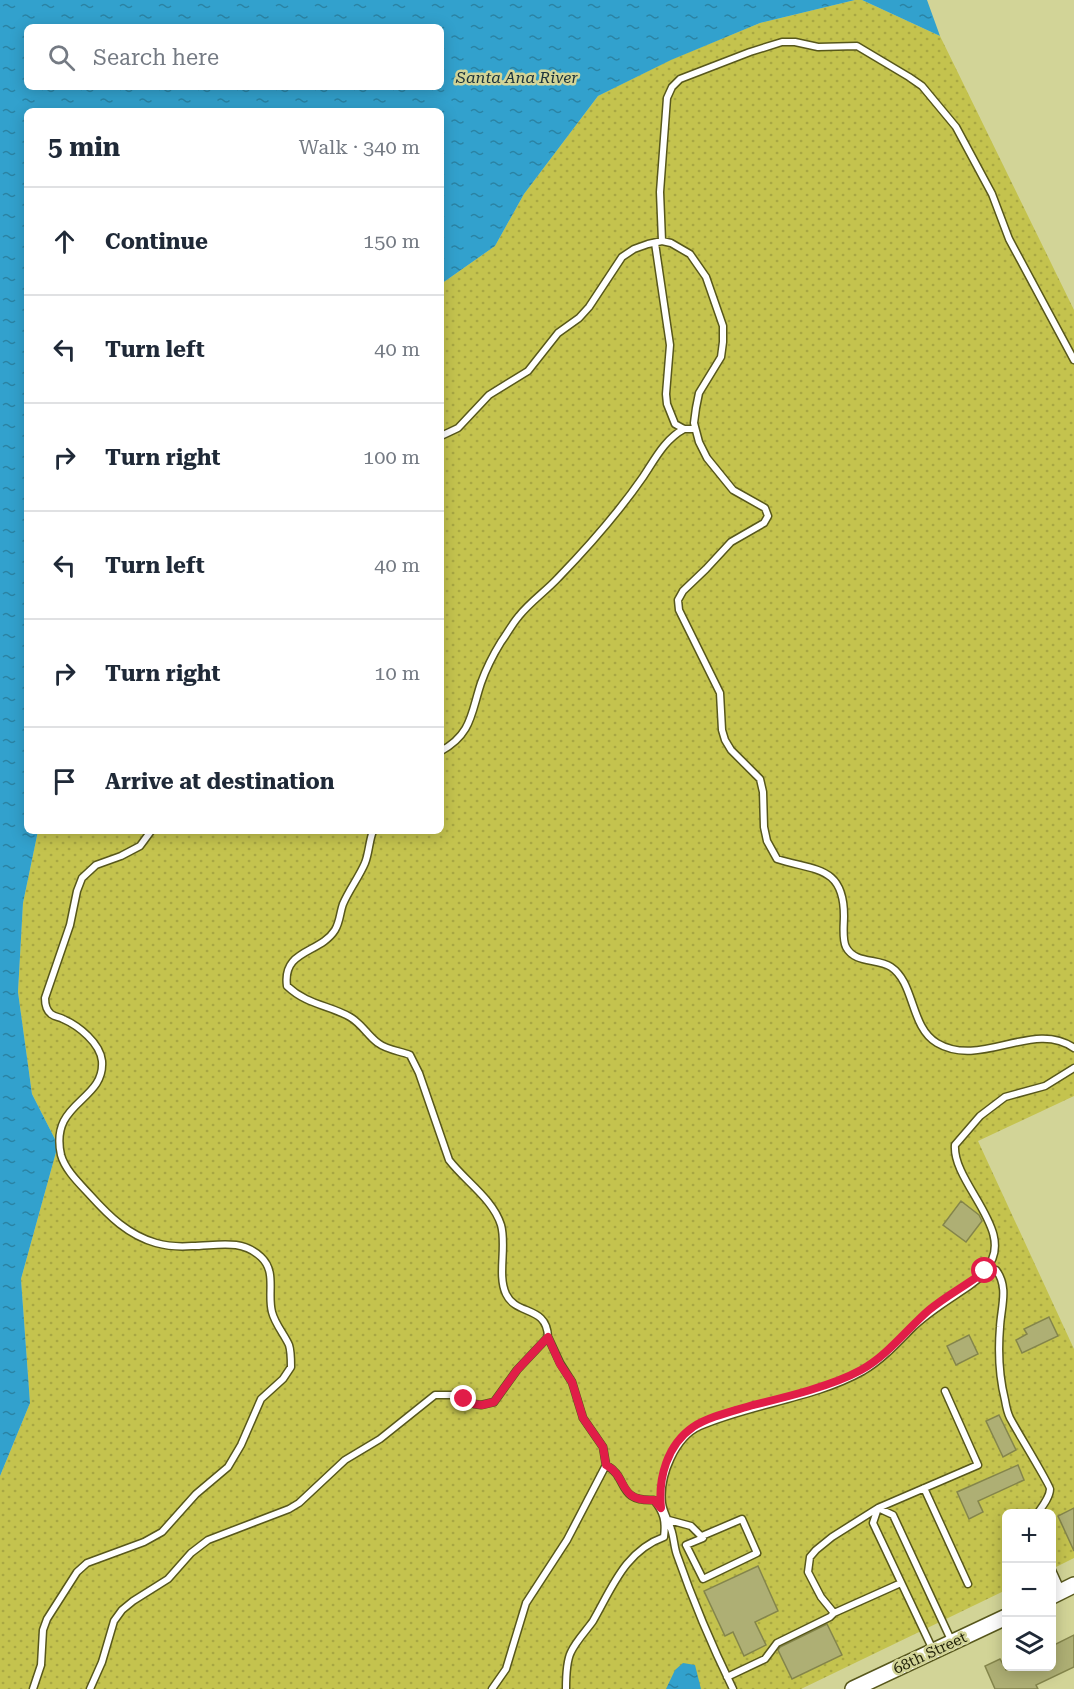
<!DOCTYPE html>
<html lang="en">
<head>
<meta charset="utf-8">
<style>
  :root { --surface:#fff; --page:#f6f6f7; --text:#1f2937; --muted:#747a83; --line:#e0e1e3 }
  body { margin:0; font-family:"Roboto Serif",serif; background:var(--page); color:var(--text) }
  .controls { position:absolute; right:18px; bottom:18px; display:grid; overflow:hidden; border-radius:9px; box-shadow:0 3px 15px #0003 }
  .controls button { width:54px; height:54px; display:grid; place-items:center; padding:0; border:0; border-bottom:2px solid var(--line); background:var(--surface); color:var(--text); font:30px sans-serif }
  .stop { position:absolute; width:18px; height:18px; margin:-14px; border:4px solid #e11d48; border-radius:50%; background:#fff }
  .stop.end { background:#e11d48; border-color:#fff; box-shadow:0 2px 6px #0008 }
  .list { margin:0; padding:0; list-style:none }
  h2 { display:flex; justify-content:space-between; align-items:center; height:78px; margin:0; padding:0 24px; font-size:26px }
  h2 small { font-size:20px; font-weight:400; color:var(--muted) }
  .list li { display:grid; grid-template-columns:39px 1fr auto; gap:18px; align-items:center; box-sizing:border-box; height:108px; padding:0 24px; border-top:2px solid var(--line) }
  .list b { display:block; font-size:22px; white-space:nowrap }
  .list em { font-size:20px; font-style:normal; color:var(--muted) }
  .icon { flex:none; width:33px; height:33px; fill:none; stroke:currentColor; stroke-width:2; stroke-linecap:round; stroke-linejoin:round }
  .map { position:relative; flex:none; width:1074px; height:1689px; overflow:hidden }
  .search { position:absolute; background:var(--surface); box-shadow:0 3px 15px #0003; left:24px; top:24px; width:420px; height:66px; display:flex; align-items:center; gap:15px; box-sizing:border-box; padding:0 21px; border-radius:9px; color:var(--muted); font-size:22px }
  .panel { position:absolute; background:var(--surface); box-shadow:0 3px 15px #0003; left:24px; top:108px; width:420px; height:726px; border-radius:9px }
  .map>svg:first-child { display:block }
  .grass { fill:url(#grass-dots) }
  .water { fill:url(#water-ripples); fill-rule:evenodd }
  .building { fill:#aeaf74; stroke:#84854b; stroke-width:1.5 }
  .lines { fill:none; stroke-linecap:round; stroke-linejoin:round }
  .service-casing { stroke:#57571c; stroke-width:9 }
  .tertiary-casing { stroke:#57571c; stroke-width:18 }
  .service { stroke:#fff; stroke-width:6 }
  .tertiary { stroke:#fff; stroke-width:15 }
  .route { stroke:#e11d48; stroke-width:8 }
  .labels { text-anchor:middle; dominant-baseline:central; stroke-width:5; stroke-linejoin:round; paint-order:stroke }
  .street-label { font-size:15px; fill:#1e1e06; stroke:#d2d497 }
  .water-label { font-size:16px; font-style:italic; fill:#19303b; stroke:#d2d497 }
</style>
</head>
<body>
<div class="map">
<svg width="1074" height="1689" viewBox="0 0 1074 1689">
  <defs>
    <pattern id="grass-dots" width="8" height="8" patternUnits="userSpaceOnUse" patternTransform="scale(1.5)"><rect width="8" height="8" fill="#c4c34e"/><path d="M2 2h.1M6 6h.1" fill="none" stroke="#a8a743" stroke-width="1.8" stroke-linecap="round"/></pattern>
    <pattern id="water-ripples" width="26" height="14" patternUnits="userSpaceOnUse" patternTransform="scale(1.5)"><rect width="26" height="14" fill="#32a1cd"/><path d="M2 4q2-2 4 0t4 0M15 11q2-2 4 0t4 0" fill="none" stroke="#2a83a4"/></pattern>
  </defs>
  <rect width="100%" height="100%" fill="#d2d497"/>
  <!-- grass -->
  <path class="grass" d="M 855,0 L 862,0 L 940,36 L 1074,310 L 1074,1096 L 978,1141 L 1074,1349 L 1074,1558 L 1052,1569 L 1052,1514 L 1006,1514 L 1006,1590 L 801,1689 L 0,1689 L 0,1476 L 30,1403 L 21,1279 L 58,1145 L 32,1094 L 18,992 L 23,903 L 38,831 L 441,831 L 441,284 L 495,246 L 524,194 L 598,96 L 670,60 L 760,23 Z"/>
  <!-- water -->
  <path class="water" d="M 0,0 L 855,0 L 760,23 L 671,60 L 598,96 L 524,194 L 495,246 L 441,284 L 441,111 L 27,111 L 27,831 L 38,831 L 23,903 L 18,992 L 32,1094 L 58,1145 L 21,1279 L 30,1403 L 0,1476 ZM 27,27 L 441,27 L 441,87 L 27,87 Z
    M 862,0 L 927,0 L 940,36 Z
    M 683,1663 L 695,1665 L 701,1689 L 666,1689 L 675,1670 Z"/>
  <!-- building -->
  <path class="building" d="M 961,1201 L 979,1215 L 982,1221 L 966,1242 L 943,1225 Z
    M 1049,1317 L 1058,1336 L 1022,1353 L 1016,1340 L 1027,1334 L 1024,1329 Z
    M 969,1335 L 978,1354 L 956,1365 L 947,1346 Z
    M 999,1415 L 1016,1450 L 1003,1457 L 986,1421 Z
    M 1018,1465 L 1024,1480 L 978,1501 L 983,1512 L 969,1519 L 957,1492 Z
    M 1074,1508 L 1074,1551 L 1058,1516 Z
    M 758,1566 L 778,1611 L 755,1622 L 766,1645 L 744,1656 L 733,1632 L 725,1636 L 704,1591 Z
    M 827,1624 L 842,1655 L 792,1679 L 778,1650 L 780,1647 Z
    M 1074,1635 L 1074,1667 L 1036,1685 L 1038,1689 L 995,1689 L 985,1666 L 1000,1659 L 1006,1670 L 1014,1666 L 1052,1666 L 1052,1646 Z"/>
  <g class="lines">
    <!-- service casing -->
    <g class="service-casing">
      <path id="service" d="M 662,241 L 660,192 L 667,98 L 672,87 L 680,79 L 750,52 L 782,42 L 795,42 L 818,47 L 857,46 L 909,77 L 922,86 L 956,127 L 992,194 L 1009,239 L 1074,360
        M 655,243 L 670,345 L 666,394 L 667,404 L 675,424 L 684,429 L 695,429
        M 441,436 L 458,428 L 489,395 L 528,371 L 558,333 L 579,318 L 589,307 L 622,257 L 634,249 L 648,244 L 662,241 L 671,243 L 690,254 L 706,277 L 723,326 L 723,342 L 721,357 L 699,393 L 696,408 L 694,423 L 699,442 L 707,458 L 733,490 L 765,508 L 768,516 L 764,523 L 731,542 L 706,569 L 683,591 L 678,600 L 679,610 L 720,693 L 722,730 L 725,740 L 731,750 L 760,779 L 763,792 L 764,827 L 767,841 L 777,859 C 814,871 844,865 844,916 C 844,925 842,939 846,947 C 855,964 877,958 891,967 C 915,983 910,1027 937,1043 C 981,1069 1034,1019 1074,1048
        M 441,751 C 472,734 471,713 481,683 C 486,669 493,655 501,642 C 507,634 512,624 519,616 C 530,602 546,591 558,578 C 589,546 618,513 643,477 C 655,459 665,439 684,429
        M 984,1271 C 1021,1234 952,1184 955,1145 L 980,1116 L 1005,1097 L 1045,1086 L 1074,1068
        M 924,1488 L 968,1584
        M 665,1519 L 691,1526 L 703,1538 L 686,1545 L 703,1579 L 757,1553 L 742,1519 L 702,1536
        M 1052,1570 L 1061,1590
        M 834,1613 L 901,1583
        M 933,1650 L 873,1523 L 878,1508 L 893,1515 L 952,1642
        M 727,1677 L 765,1659 L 777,1643 L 830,1617 L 834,1613 L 821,1597 L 808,1572 L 810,1557 L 816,1550 L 832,1537 L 878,1508 L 978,1465 L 945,1391
        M 33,1689 L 41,1665 L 43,1630 L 47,1619 L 77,1572 L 87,1563 L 144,1542 L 162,1532 L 196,1494 L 228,1467 L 241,1445 L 261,1399 L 283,1379 L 291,1367 C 291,1360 291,1351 289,1345 C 284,1334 275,1324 272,1312 C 267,1293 277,1272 261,1257 C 241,1238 216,1246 192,1246 C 180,1247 167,1246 156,1243 C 128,1235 109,1216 90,1195 C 80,1184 65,1170 61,1155 C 49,1101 105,1102 102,1061 C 100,1043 79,1026 63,1019 C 59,1017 55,1017 51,1014 C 46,1010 45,1004 45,998 L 70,925 L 77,891 L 82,878 L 96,865 L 121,856 L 140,846 L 151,831
        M 90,1689 L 102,1662 L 114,1621 L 122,1610 L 133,1601 L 168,1579 L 191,1553 L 208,1540 L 289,1509 L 299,1503 L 345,1460 L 380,1439 L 435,1395 L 455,1395 L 474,1404 L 481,1405 L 494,1402 L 517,1370 L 548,1337 C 547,1305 516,1316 506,1294 C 497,1275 507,1246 501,1225 C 493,1199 465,1181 449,1160 L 419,1073 L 410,1055 C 400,1051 387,1050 378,1043 C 368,1036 362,1024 350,1017 C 329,1005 307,1005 287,986 C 282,949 320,954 335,930 C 340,922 340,912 343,904 C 349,890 359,877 365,863 C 369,853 369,841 373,831
        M 492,1689 L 506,1669 L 526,1603 L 567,1540 L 606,1465 L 603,1447 L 583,1418 L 572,1382 L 560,1363 L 548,1337
        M 566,1689 C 566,1678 566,1662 571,1652 C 576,1641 586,1631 593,1621 C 612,1588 625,1551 664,1537 C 666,1522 664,1512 654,1500 C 616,1502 629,1477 606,1465
        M 733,1689 C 712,1646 693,1601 677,1555 C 674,1547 674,1537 671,1529 C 668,1520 663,1511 662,1503 C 659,1476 675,1437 700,1426 C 753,1403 813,1399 863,1371 C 883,1359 898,1342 914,1326 C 931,1310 950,1299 969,1286 C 978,1280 985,1271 996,1270 C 1009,1287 1001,1307 1000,1327 C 998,1351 999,1376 1005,1400 C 1006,1406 1007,1412 1010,1418 C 1015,1428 1050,1485 1050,1489 C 1050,1497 1042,1507 1037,1514"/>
    </g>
    <!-- tertiary casing -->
    <g class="tertiary-casing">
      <path id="tertiary" d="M 1052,1596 L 1074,1585
        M 853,1689 L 1006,1617"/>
    </g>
    <!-- service -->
    <use href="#service" class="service"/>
    <!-- tertiary -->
    <use href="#tertiary" class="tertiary"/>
  </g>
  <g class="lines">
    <!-- route -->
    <path class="route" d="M 464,1399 L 474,1404 L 482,1405 L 494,1402 L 517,1370 L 548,1337 L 560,1364 L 572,1382 L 583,1418 L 603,1447 L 606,1465 C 629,1477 617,1502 654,1500 L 661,1508 C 658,1478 667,1445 693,1427 C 710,1416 734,1411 753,1405 C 786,1397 832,1386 861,1370 C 887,1356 907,1329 929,1310 C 947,1295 967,1285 985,1271"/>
  </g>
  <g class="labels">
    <!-- street labels -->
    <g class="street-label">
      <text transform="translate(930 1653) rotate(-25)">68th Street</text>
    </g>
    <!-- water labels -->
    <g class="water-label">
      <text x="517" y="77">Santa Ana River</text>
    </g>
  </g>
</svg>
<div class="controls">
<button>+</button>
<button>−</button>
<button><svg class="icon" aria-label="layers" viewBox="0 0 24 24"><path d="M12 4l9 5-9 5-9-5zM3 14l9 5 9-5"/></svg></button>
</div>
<div class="stop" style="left:985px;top:1271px"></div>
<div class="stop end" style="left:464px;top:1399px"></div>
<div class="search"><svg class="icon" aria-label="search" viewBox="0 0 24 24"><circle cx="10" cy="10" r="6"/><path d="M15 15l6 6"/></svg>Search here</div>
<section class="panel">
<h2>5 min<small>Walk · 340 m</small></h2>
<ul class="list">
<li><svg class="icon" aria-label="ahead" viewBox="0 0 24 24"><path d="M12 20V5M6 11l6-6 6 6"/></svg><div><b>Continue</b></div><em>150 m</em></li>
<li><svg class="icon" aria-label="left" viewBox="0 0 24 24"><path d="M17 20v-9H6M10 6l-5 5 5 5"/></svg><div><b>Turn left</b></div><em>40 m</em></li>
<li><svg class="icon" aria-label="right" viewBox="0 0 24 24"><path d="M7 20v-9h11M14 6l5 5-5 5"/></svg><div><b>Turn right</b></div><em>100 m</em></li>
<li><svg class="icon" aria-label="left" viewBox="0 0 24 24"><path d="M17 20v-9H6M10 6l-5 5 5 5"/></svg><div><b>Turn left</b></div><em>40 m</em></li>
<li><svg class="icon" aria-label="right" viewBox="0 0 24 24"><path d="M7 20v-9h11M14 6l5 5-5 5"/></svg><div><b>Turn right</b></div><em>10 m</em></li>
<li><svg class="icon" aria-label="arrive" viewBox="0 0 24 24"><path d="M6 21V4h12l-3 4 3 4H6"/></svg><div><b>Arrive at destination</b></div></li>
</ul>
</section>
</div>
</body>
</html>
